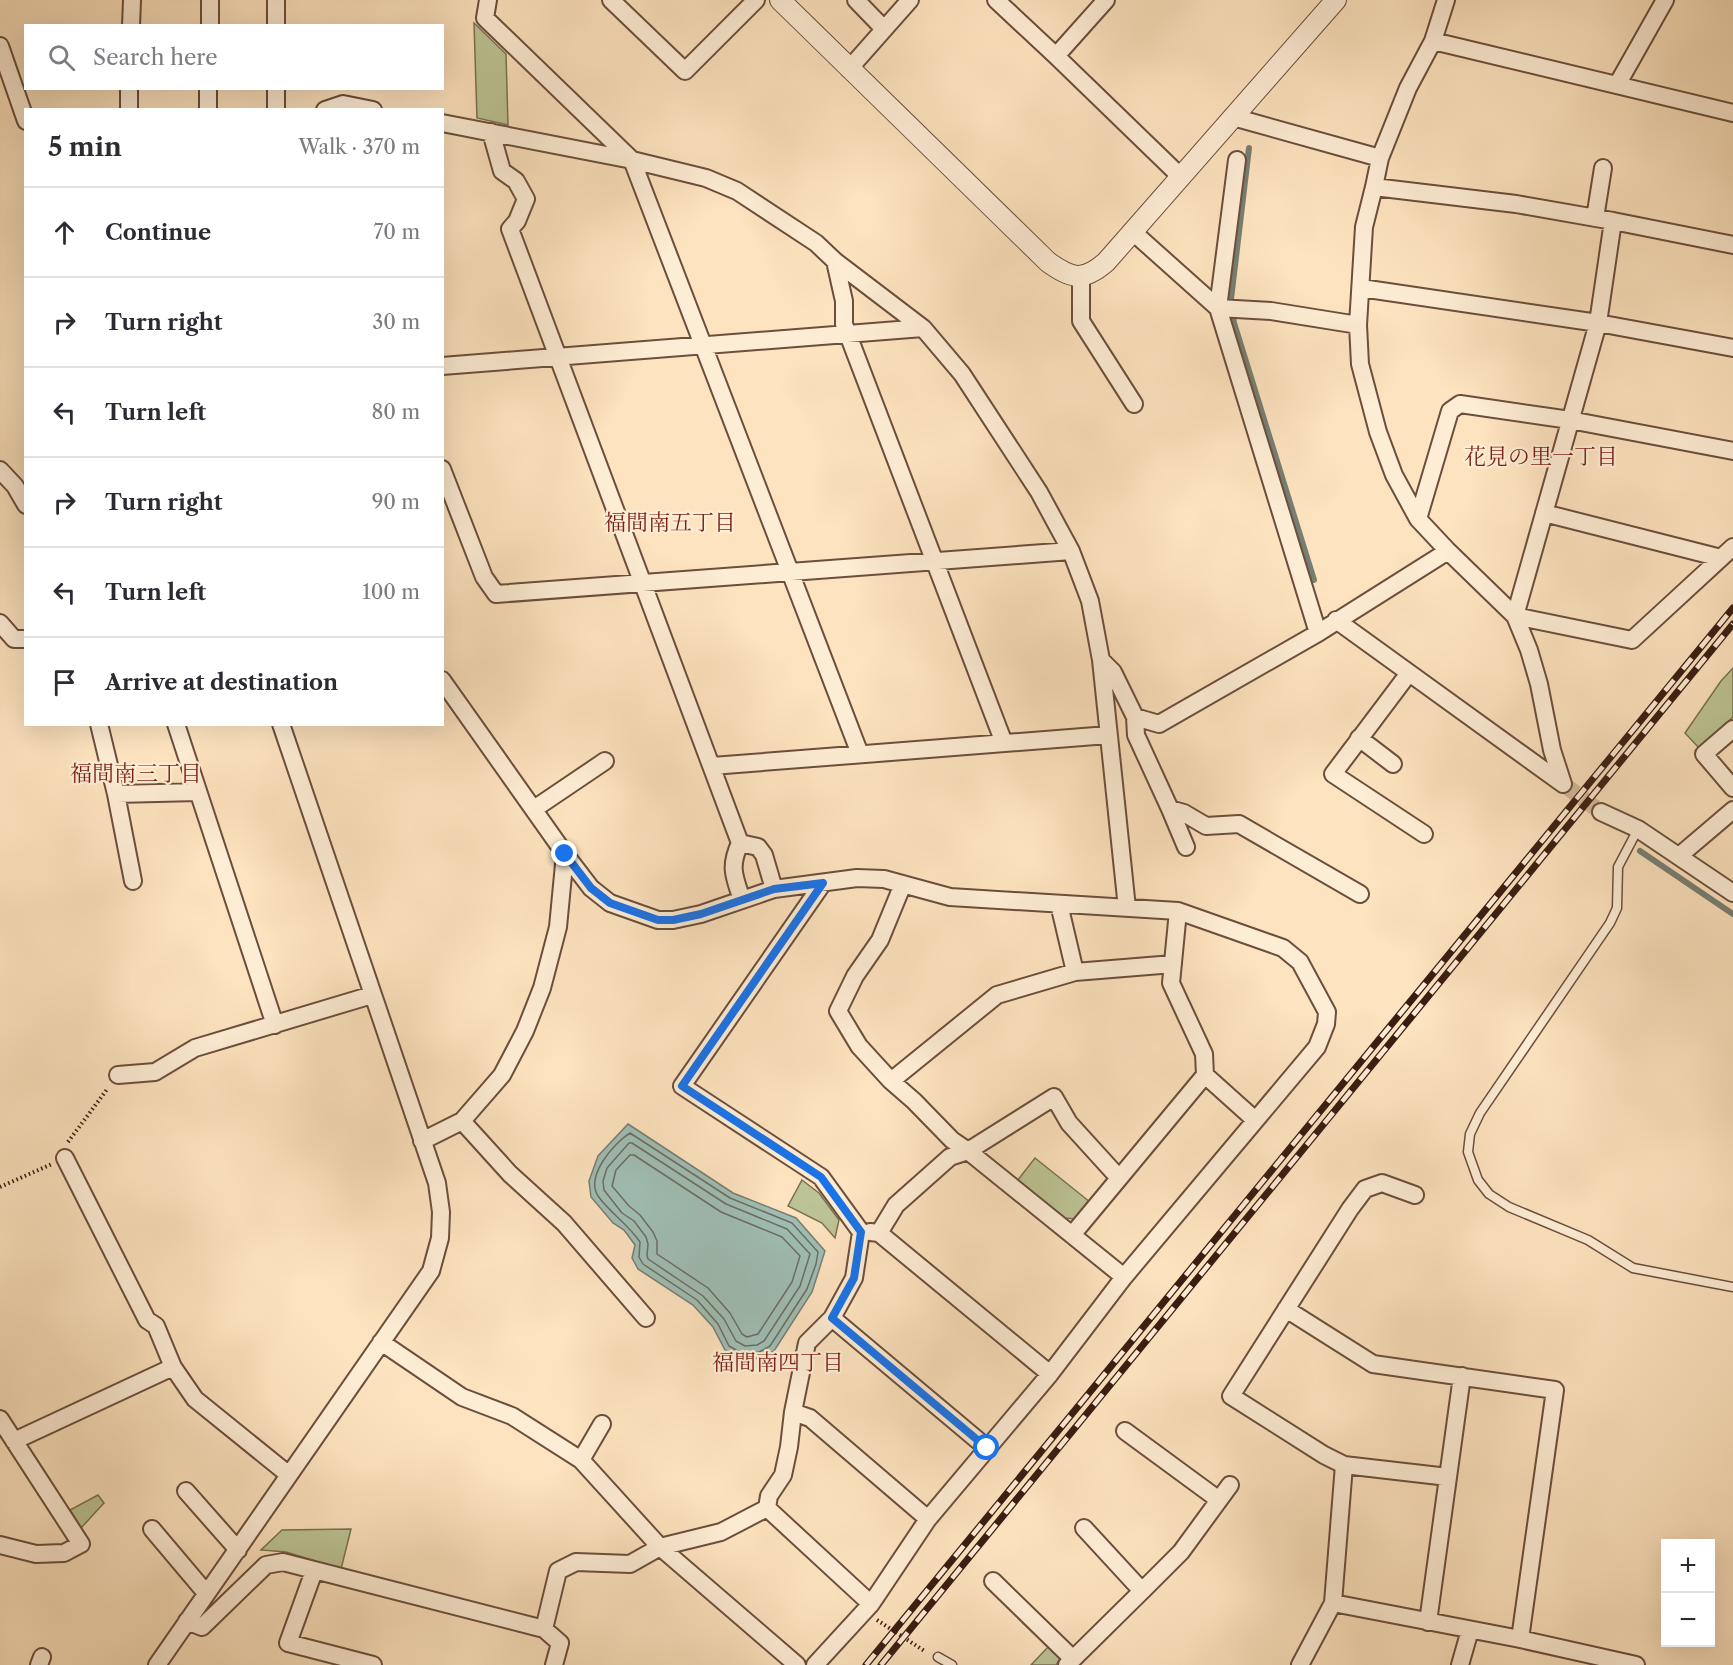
<!DOCTYPE html>
<html lang="en">
<head>
<meta charset="utf-8">
<style>
  :root { --surface:#fff; --page:#f2f2f3; --text:#2b2b33; --muted:#7c7c81; --line:#e1e1e2 }
  body { margin:0; font-family:"Libre Caslon Text","Noto Serif JP",serif; background:var(--page); color:var(--text) }
  .controls { position:absolute; right:18px; bottom:18px; display:grid; overflow:hidden; border-radius:0px; box-shadow:0 6px 24px #0002 }
  .controls button { width:54px; height:54px; display:grid; place-items:center; padding:0; border:0; border-bottom:2px solid var(--line); background:var(--surface); color:var(--text); font:30px sans-serif }
  .stop { position:absolute; width:18px; height:18px; margin:-14px; border:4px solid #1a73e8; border-radius:50%; background:#fff }
  .stop.end { background:#1a73e8; border-color:#fff; box-shadow:0 2px 6px #0008 }
  .list { margin:0; padding:0; list-style:none }
  h2 { display:flex; justify-content:space-between; align-items:center; height:78px; margin:0; padding:0 24px; font-size:26px }
  h2 small { font-size:20px; font-weight:400; color:var(--muted) }
  .list li { display:grid; grid-template-columns:39px 1fr auto; gap:18px; align-items:center; box-sizing:border-box; height:90px; padding:0 24px; border-top:2px solid var(--line) }
  .list b { display:block; font-size:22px; white-space:nowrap }
  .list em { font-size:20px; font-style:normal; color:var(--muted) }
  .icon { flex:none; width:33px; height:33px; fill:none; stroke:currentColor; stroke-width:2; stroke-linecap:round; stroke-linejoin:round }
  .map { position:relative; flex:none; width:1733px; height:1665px; overflow:hidden }
  .search { position:absolute; background:var(--surface); box-shadow:0 6px 24px #0002; left:24px; top:24px; width:420px; height:66px; display:flex; align-items:center; gap:15px; box-sizing:border-box; padding:0 21px; border-radius:0px; color:var(--muted); font-size:22px }
  .panel { position:absolute; background:var(--surface); box-shadow:0 6px 24px #0002; left:24px; top:108px; width:420px; height:618px; border-radius:0px }
  .map>svg:first-child { display:block }
  .green { fill:#bcc495; stroke:#7b7053; stroke-width:1.5 }
  .water { fill:#9fbeb4; stroke:#777e73; stroke-width:1.5 }
  .lines { fill:none; stroke-linecap:round; stroke-linejoin:round }
  .shore { stroke:#6c6e62; stroke-width:1.5 }
  .stream { stroke:#777e73; stroke-width:6 }
  .minor-tunnel { stroke:#d6bb9c; stroke-width:16; stroke-dasharray:16 8; stroke-linecap:butt }
  .service-casing { stroke:#6b4e3c; stroke-width:11 }
  .minor-casing { stroke:#6b4e3c; stroke-width:20 }
  .tertiary-casing { stroke:#6b4e3c; stroke-width:22 }
  .path { stroke:#3a1d11; stroke-width:4; stroke-dasharray:1.5 3; stroke-linecap:butt }
  .service { stroke:#feedd5; stroke-width:8 }
  .minor { stroke:#feedd5; stroke-width:16 }
  .tertiary { stroke:#feedd5; stroke-width:20 }
  .rail-casing { stroke:#3a1d11; stroke-width:7 }
  .rail { stroke:#feedd5; stroke-width:4.5; stroke-dasharray:14; stroke-linecap:butt }
  .route { stroke:#1a73e8; stroke-width:8 }
  .labels { text-anchor:middle; dominant-baseline:central; stroke-width:4.5; stroke-linejoin:round; paint-order:stroke }
  .neighbourhood-label { font-size:22px; fill:#7a1f14; stroke:#feedd5 }
</style>
</head>
<body>
<div class="map">
<svg width="1733" height="1665" viewBox="0 0 1733 1665">
  <rect width="100%" height="100%" fill="#fde3bf"/>
  <filter id="stains"><feTurbulence type="fractalNoise" baseFrequency=".00333" numOctaves="4"/><feColorMatrix values="0 0 0 0 .2 0 0 0 0 .09 0 0 0 0 .02 0 0 0 .5 -.17"/></filter>
  <radialGradient id="worn" r=".72"><stop offset=".6" stop-color="#630" stop-opacity="0"/><stop offset="1" stop-color="#630" stop-opacity=".3"/></radialGradient>
  <!-- green -->
  <path class="green" d="M 474,23 L 506,54 L 508,125 L 477,118 Z
    M 1733,668 L 1733,717 L 1699,748 L 1685,733 L 1721,681 Z
    M 1035,1158 L 1090,1202 L 1076,1219 L 1065,1218 L 1017,1181 Z
    M 802,1180 L 819,1193 L 839,1220 L 835,1238 L 822,1223 L 788,1206 Z
    M 98,1495 L 104,1503 L 81,1528 L 70,1510 Z
    M 351,1529 L 341,1569 L 286,1552 L 261,1550 L 282,1530 Z
    M 1048,1647 L 1060,1658 L 1056,1665 L 1031,1665 Z"/>
  <!-- water -->
  <path class="water" d="M 628,1124 L 733,1193 L 796,1218 L 825,1251 L 812,1292 L 774,1351 L 761,1358 L 741,1360 L 725,1350 L 713,1327 L 693,1305 L 638,1269 L 632,1258 L 635,1245 L 624,1230 L 613,1223 L 591,1197 L 589,1181 L 598,1156 Z"/>
  <g class="lines">
    <!-- shore -->
    <path class="shore" d="M 630,1133 L 730,1198 L 792,1223 L 818,1252 L 816,1264 L 807,1289 L 770,1346 L 759,1352 L 743,1354 L 729,1346 L 718,1324 L 697,1300 L 643,1264 L 639,1257 L 640,1242 C 628,1224 610,1213 598,1196 C 585,1176 614,1143 630,1133 Z
      M 629,1143 L 632,1143 L 726,1204 L 787,1229 L 810,1254 L 800,1286 L 764,1341 L 757,1345 L 745,1346 L 736,1341 L 724,1319 L 703,1296 L 648,1259 L 647,1255 L 648,1244 L 646,1237 L 634,1221 L 622,1213 L 604,1190 L 603,1181 L 607,1168 Z
      M 630,1155 L 634,1155 L 721,1212 L 782,1237 L 800,1256 L 792,1282 L 758,1334 L 747,1337 L 742,1334 L 730,1313 L 708,1288 L 657,1254 L 657,1241 L 653,1232 L 640,1215 L 629,1206 L 612,1186 L 616,1170 Z"/>
    <!-- stream -->
    <path class="stream" d="M 1249,148 L 1231,299 L 1234,323 L 1314,580
      M 1640,851 L 1733,914"/>
    <!-- minor-tunnel -->
    <path class="minor-tunnel" d="M 1563,784 L 1601,812"/>
    <!-- service casing -->
    <g class="service-casing">
      <path id="service" d="M 1638,829 L 1618,867 L 1617,908 L 1610,923 L 1480,1113 L 1470,1134 L 1468,1152 L 1478,1180 L 1489,1194 L 1509,1207 L 1588,1240 L 1633,1268 L 1733,1287
        M 938,1657 L 952,1665"/>
    </g>
    <!-- minor casing -->
    <g class="minor-casing">
      <path id="minor" d="M 488,0 L 485,18 L 632,160 L 860,754
        M 611,0 L 685,71 L 756,0
        M 856,0 L 884,29
        M 996,0 L 1056,56 L 1181,177
        M 1446,0 L 1433,41 L 1408,88 L 1380,158 L 1374,187 L 1364,227 L 1358,325 L 1360,364 L 1378,432 L 1394,475 L 1418,519 L 1448,551 L 1515,616 L 1529,650 L 1539,684 L 1552,750 L 1563,784
        M 131,26 L 132,0
        M 210,26 L 210,0
        M 276,26 L 276,0
        M 1433,41 L 1733,113
        M 0,46 L 26,121
        M 1056,56 L 1106,0
        M 849,69 L 910,0
        M 1617,85 L 1665,0
        M 129,110 L 129,88
        M 208,110 L 208,88
        M 276,110 L 276,88
        M 325,110 L 343,104 L 373,110
        M 1233,117 L 1380,158
        M 442,123 L 632,160 L 706,178 L 737,191 L 816,243 L 835,261 L 923,328 L 962,374 L 1039,492 L 1071,551 L 1090,601 L 1101,660 L 1127,908
        M 491,132 L 502,171 L 516,181 L 526,199 L 517,221 L 510,229 L 740,843 C 729,867 734,876 742,900
        M 1237,160 L 1218,308 L 1318,633
        M 1374,187 L 1516,204 L 1613,221 L 1733,245
        M 1595,218 L 1603,168
        M 1133,232 L 1218,308 L 1271,311 L 1358,325
        M 835,261 L 844,301 L 844,324 L 1004,743
        M 1081,277 L 1081,321 L 1134,404
        M 1361,288 L 1598,323 L 1733,348
        M 442,366 L 923,328
        M 442,469 L 484,577 L 496,594 L 1071,551
        M 0,470 L 15,486 L 26,505
        M 1544,513 L 1721,558
        M 1418,519 L 1450,411 L 1460,404 L 1570,420 L 1733,451
        M 1515,616 L 1598,323 L 1613,221
        M 1515,616 L 1632,640 L 1733,547
        M 1336,620 L 1563,784
        M 0,623 L 14,639 L 26,639
        M 1101,660 L 1113,672 L 1135,717 L 1159,724 L 1318,633 L 1448,551
        M 1409,673 L 1333,774 L 1424,834
        M 442,680 L 565,854 L 591,888 L 610,903 L 658,920 L 673,920 L 701,914 L 774,889 L 857,878 L 884,879 L 950,897 L 1178,911 L 1283,948 L 1300,962 L 1327,1012 L 1326,1024 L 1317,1047 L 1124,1277 L 1050,1374 L 928,1519 L 871,1604 L 815,1665
        M 1135,717 L 1136,735 L 1170,809 L 1184,813 L 1206,826 L 1239,824 L 1360,894
        M 99,724 L 116,794 L 198,792
        M 176,724 L 275,1025
        M 1733,729 L 1704,754 L 1733,788
        M 1359,738 L 1393,764
        M 712,766 L 1108,735
        M 116,794 L 133,881
        M 534,809 L 605,761
        M 1170,809 L 1186,847
        M 1601,812 L 1638,829 L 1733,893
        M 740,843 L 758,847 L 764,855 L 774,889
        M 1679,856 L 1733,810
        M 903,884 L 880,940 L 855,976 L 838,1011 L 859,1046 L 891,1081 L 914,1101 L 952,1140 L 968,1151 L 1124,1277
        M 1059,904 L 1075,972 L 1173,964
        M 1178,911 L 1171,983 L 1204,1054 L 1205,1075
        M 118,1075 L 155,1072 L 195,1048 L 372,995
        M 891,1081 L 997,995 L 1075,972
        M 462,1121 L 510,1174 L 564,1223 L 646,1318
        M 422,1141 L 462,1121 L 502,1075 L 525,1031 L 542,988 L 558,927 L 565,854
        M 65,1158 L 147,1320 L 156,1326 L 173,1367 L 195,1399 L 289,1475
        M 1415,1195 L 1382,1183 L 1365,1189 L 1350,1209 L 1231,1396 L 1324,1455 L 1344,1465 L 1448,1477
        M 870,1232 L 879,1233 L 1050,1374
        M 879,1233 L 896,1205 L 950,1157 L 968,1151 L 1054,1097 L 1069,1123 L 1119,1178
        M 1072,1235 L 1205,1075 L 1254,1119
        M 1286,1309 L 1373,1364 L 1555,1390 L 1520,1639
        M 832,1318 L 987,1448
        M 381,1342 L 462,1397 L 512,1416 L 581,1460 L 660,1547 L 797,1665
        M 793,1412 L 810,1418 L 928,1519
        M 0,1419 L 81,1544 L 64,1553 L 36,1554 L 0,1545
        M 1125,1431 L 1219,1500
        M 14,1441 L 173,1367
        M 581,1460 L 602,1424
        M 186,1491 L 238,1550
        M 767,1508 L 769,1496 L 783,1475 L 789,1447 L 793,1412 L 807,1343 L 832,1318 L 854,1278 L 861,1232 L 821,1177 L 682,1086 L 823,883
        M 767,1508 L 871,1604
        M 152,1529 L 206,1593
        M 314,1571 L 288,1643 L 373,1665
        M 993,1581 L 1073,1659
        M 1142,1591 L 1181,1552 L 1230,1485
        M 1333,1603 L 1344,1465
        M 187,1621 L 202,1627 L 266,1565 L 283,1562 L 544,1629 L 560,1643 L 554,1665
        M 1428,1622 L 1462,1376
        M 544,1629 L 558,1571 L 576,1562 L 630,1564 L 660,1547 L 721,1532 L 767,1508
        M 39,1665 L 42,1657
        M 157,1665 L 431,1271 L 440,1238 L 441,1212 L 437,1183 L 281,724
        M 1067,1665 L 1142,1591 L 1084,1528
        M 1300,1665 L 1333,1603 L 1520,1639 L 1636,1665
        M 1460,1665 L 1470,1630"/>
    </g>
    <!-- tertiary casing -->
    <g class="tertiary-casing">
      <path id="tertiary" d="M 780,0 L 1048,262 C 1072,279 1083,282 1106,262 L 1336,0"/>
    </g>
    <!-- path -->
    <path class="path" d="M 68,1142 L 108,1088
      M 0,1187 L 52,1164
      M 877,1620 L 926,1652"/>
    <!-- service -->
    <use href="#service" class="service"/>
    <!-- minor -->
    <use href="#minor" class="minor"/>
    <!-- tertiary -->
    <use href="#tertiary" class="tertiary"/>
    <!-- rail casing -->
    <g class="rail-casing">
      <path id="rail" d="M 866,1665 L 1733,608
        M 881,1665 L 1733,624"/>
    </g>
    <!-- rail -->
    <use href="#rail" class="rail"/>
  </g>
  <g class="lines">
    <!-- route -->
    <path class="route" d="M 565,854 L 591,888 L 610,903 L 658,920 L 673,920 L 701,914 L 774,889 L 823,883 L 682,1086 L 821,1177 L 861,1232 L 854,1278 L 832,1318 L 987,1448"/>
  </g>
  <g class="labels">
    <!-- neighbourhood labels -->
    <g class="neighbourhood-label">
      <text x="1541" y="456">花見の里一丁目</text>
      <text x="670" y="522">福間南五丁目</text>
      <text x="136" y="773">福間南三丁目</text>
      <text x="778" y="1362">福間南四丁目</text>
    </g>
  </g>
  <rect width="100%" height="100%" filter="url(#stains)"/>
  <rect width="100%" height="100%" fill="url(#worn)"/>
</svg>
<div class="controls">
<button>+</button>
<button>−</button>
</div>
<div class="stop" style="left:987px;top:1448px"></div>
<div class="stop end" style="left:565px;top:854px"></div>
<div class="search"><svg class="icon" aria-label="search" viewBox="0 0 24 24"><circle cx="10" cy="10" r="6"/><path d="M15 15l6 6"/></svg>Search here</div>
<section class="panel">
<h2>5 min<small>Walk · 370 m</small></h2>
<ul class="list">
<li><svg class="icon" aria-label="ahead" viewBox="0 0 24 24"><path d="M12 20V5M6 11l6-6 6 6"/></svg><div><b>Continue</b></div><em>70 m</em></li>
<li><svg class="icon" aria-label="right" viewBox="0 0 24 24"><path d="M7 20v-9h11M14 6l5 5-5 5"/></svg><div><b>Turn right</b></div><em>30 m</em></li>
<li><svg class="icon" aria-label="left" viewBox="0 0 24 24"><path d="M17 20v-9H6M10 6l-5 5 5 5"/></svg><div><b>Turn left</b></div><em>80 m</em></li>
<li><svg class="icon" aria-label="right" viewBox="0 0 24 24"><path d="M7 20v-9h11M14 6l5 5-5 5"/></svg><div><b>Turn right</b></div><em>90 m</em></li>
<li><svg class="icon" aria-label="left" viewBox="0 0 24 24"><path d="M17 20v-9H6M10 6l-5 5 5 5"/></svg><div><b>Turn left</b></div><em>100 m</em></li>
<li><svg class="icon" aria-label="arrive" viewBox="0 0 24 24"><path d="M6 21V4h12l-3 4 3 4H6"/></svg><div><b>Arrive at destination</b></div></li>
</ul>
</section>
</div>
</body>
</html>
